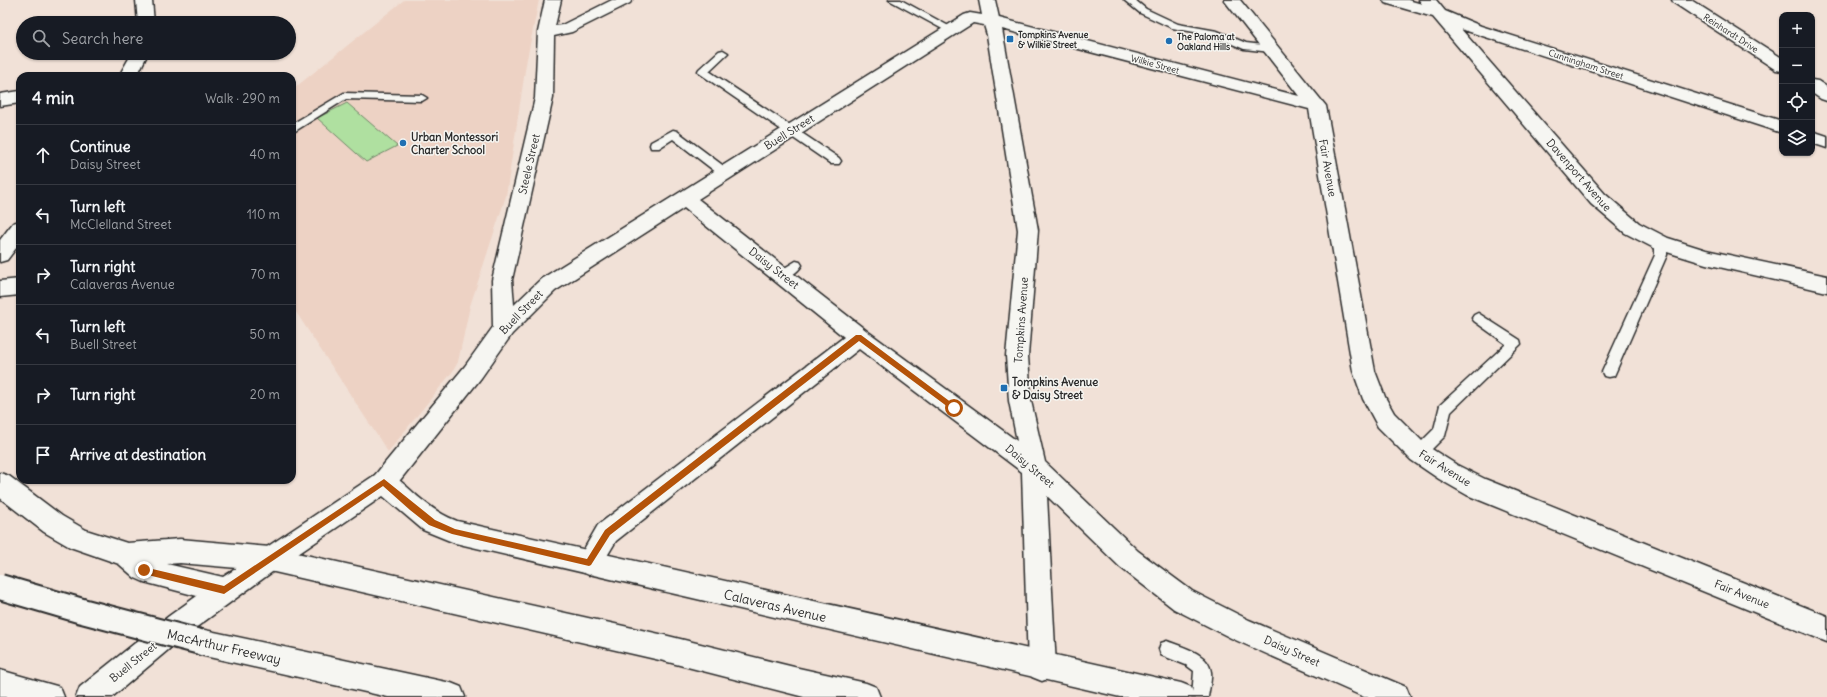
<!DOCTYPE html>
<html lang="en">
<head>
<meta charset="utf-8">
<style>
  :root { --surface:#171b24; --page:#242831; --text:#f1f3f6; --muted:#9ea1a6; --line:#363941 }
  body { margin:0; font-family:Delius,sans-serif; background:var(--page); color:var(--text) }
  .controls { position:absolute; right:12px; top:12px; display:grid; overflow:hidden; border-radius:8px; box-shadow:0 1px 3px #0004 }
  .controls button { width:36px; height:36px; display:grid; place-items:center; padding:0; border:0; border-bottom:1px solid var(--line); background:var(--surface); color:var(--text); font:20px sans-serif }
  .stop { position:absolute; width:12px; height:12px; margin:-9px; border:3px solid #b45309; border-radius:50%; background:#fff }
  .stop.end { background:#b45309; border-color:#fff; box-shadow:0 1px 4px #0008 }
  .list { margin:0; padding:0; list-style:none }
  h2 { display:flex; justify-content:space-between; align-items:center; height:52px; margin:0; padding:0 16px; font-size:17px }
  h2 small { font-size:13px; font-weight:400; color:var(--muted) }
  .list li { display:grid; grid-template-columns:26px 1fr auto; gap:12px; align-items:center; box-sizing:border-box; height:60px; padding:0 16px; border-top:1px solid var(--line) }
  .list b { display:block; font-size:15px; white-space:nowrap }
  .list p { margin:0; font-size:13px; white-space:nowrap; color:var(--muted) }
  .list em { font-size:13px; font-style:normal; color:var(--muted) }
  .icon { flex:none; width:22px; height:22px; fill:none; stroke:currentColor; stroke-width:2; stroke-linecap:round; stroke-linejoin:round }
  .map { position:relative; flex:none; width:1827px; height:697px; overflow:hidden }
  .search { position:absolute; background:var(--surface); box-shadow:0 1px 3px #0004; left:16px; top:16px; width:280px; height:44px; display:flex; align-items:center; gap:10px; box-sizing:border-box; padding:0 14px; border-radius:22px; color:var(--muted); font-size:15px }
  .panel { position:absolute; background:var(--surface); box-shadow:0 1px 3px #0004; left:16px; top:72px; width:280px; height:412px; border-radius:12px }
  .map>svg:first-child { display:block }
  .built { fill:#edd2c4 }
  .green { fill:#afe0a0; stroke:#6d8666 }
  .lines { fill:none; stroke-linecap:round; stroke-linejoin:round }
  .service-casing { stroke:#2b2b2b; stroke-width:3 }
  .minor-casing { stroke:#2b2b2b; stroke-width:3 }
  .tertiary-casing { stroke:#2b2b2b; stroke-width:3 }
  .secondary-casing { stroke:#2b2b2b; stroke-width:3 }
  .motorway-casing { stroke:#2b2b2b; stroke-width:3 }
  .service { fill:#f6f6f2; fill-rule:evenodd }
  .minor { fill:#f6f6f2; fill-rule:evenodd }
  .tertiary { fill:#f6f6f2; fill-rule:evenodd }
  .secondary { fill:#f6f6f2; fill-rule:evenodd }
  .motorway { fill:#f6f6f2; fill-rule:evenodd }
  .motorway-bridge-casing { stroke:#2b2b2b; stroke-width:28; stroke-linecap:butt }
  .motorway-bridge { stroke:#f6f6f2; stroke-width:24 }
  .route { fill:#b45309 }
  .poi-dot { fill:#1f6fb2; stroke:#f6f6f2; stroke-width:1.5 }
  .labels { text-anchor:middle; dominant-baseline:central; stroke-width:3; stroke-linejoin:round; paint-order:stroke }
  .far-street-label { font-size:9px; fill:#2b2b2b; stroke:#f6f6f2 }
  .far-poi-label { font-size:9px; font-weight:bold; fill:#2b2b2b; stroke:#f6f6f2; text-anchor:start }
  .street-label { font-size:11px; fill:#2b2b2b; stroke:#f6f6f2 }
  .poi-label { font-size:11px; font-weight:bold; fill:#2b2b2b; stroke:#f6f6f2; text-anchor:start }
  .near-street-label { font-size:13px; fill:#2b2b2b; stroke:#f6f6f2 }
</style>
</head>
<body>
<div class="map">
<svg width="1827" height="697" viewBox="0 0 1827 697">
  <rect width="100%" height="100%" fill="#f1e1d7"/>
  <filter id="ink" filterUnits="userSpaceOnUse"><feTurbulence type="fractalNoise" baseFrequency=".025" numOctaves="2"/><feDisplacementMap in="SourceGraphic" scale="8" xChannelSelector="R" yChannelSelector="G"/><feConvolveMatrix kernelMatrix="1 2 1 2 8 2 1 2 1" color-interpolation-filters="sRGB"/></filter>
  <g filter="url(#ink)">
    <!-- built -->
    <path class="built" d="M 404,0 L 539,0 L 526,64 L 506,196 L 470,306 L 458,362 L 453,371 L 388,452 L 292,306 L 292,90 Z"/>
    <!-- green -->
    <path class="green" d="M 347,103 L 397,146 L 366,162 L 317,118 Z"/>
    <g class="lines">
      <!-- service casing -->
      <g class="service-casing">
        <path id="service" d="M 889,0 L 901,0 L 956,30 L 954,32 L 948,32 Z
          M 1124,0 L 1135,0 L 1146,9 L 1178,24 L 1217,31 L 1246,43 L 1271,46 L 1276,49 L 1271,52 L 1244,49 L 1211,35 L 1172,28 L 1140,13 Z
          M 723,50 L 728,53 L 709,71 L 839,158 L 841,161 L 839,164 L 831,164 L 699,73 L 698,71 L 699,69 L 719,51 Z
          M 344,93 L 422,95 L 427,98 L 422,101 L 346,99 L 292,133 L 292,124 Z
          M 673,130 L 677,131 L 729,170 L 731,173 L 729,176 L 721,176 L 673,139 L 659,148 L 651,148 L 650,145 L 651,142 Z
          M 1661,239 L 1665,240 L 1667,243 L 1667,255 L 1614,376 L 1609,377 L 1604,376 L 1602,372 L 1655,255 L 1655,243 L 1657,240 Z
          M 796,261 L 800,262 L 802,265 C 798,272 786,281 778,278 L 776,275 L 778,272 Z
          M 1478,313 L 1520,340 L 1521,344 L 1451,412 L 1445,436 L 1424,457 L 1419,459 L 1414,457 L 1412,453 L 1414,449 L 1434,429 L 1440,405 L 1506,344 L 1474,321 L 1472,318 L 1474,315 Z
          M 1167,641 C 1182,647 1209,653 1211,672 C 1212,680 1209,689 1208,697 L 1192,697 L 1194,671 L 1186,665 L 1161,655 L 1159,649 L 1161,643 Z"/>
      </g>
      <!-- minor casing -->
      <g class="minor-casing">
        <path id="minor" d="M 136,0 L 152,0 L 154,23 L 138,23 Z
          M 545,0 L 561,0 L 555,26 L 562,25 L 612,0 L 632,0 L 630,3 L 572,32 L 554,36 L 553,98 L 512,280 L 514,305 L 541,279 L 964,15 L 970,13 L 982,15 L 979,0 L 995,0 L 999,18 L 1299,96 L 1224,0 L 1240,0 L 1326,106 L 1375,371 L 1385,397 L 1394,413 L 1427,446 L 1457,465 L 1485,479 L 1827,616 L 1827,642 L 1467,495 L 1439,479 L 1411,460 L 1378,427 L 1363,399 L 1353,371 L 1309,109 L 1002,29 L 1038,230 L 1028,356 L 1031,401 L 1045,462 L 1138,551 L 1192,591 L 1249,620 L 1406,687 L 1410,697 L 1364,697 L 1231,638 L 1174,609 L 1120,567 L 1047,496 L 1056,667 L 1052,677 L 1042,681 L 1032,677 L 1028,667 L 1022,472 L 859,349 L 616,541 L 598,571 L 589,575 L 580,571 L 576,563 L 598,525 L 844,337 L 684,208 L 555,291 L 512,334 L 481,378 L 393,489 L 384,493 L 375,489 L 372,482 L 375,475 L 465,366 L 493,327 L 492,280 L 535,98 L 538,32 ZM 973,23 L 984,25 L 987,35 L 1018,230 L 1006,356 L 1009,401 L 1017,441 L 867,331 L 698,199 Z
          M 1383,0 L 1408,0 L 1422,4 L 1419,0 L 1436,0 L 1445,11 L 1481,26 L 1782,121 L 1782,133 L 1461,29 L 1605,194 L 1639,223 L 1668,238 L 1706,250 L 1827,276 L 1827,292 L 1706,264 L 1654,248 L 1625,233 L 1591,204 L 1433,17 L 1385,3 Z
          M 1672,0 L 1691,0 L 1782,58 L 1782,71 L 1776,70 L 1674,3 Z
          M 132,53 L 148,53 L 137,76 L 119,76 Z
          M 1812,80 L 1818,81 L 1827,87 L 1827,101 L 1821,99 L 1812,93 Z
          M 20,91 L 20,103 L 0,106 L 0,94 Z
          M 1812,131 L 1827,136 L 1827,148 L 1812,143 Z
          M 20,221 L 20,243 L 7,260 L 0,262 L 0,240 L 13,223 Z
          M 20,279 L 20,295 L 0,297 L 0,281 Z"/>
      </g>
      <!-- tertiary casing -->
      <g class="tertiary-casing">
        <path id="tertiary" d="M 384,471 C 399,477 409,490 422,500 C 433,509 444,516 457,521 L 1181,683 L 1191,687 L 1195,697 L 1120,697 L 455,543 L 423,530 L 383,496 L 279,567 L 270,571 L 261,567 L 257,559 L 261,551 L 375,475 Z"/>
      </g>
      <!-- secondary casing -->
      <g class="secondary-casing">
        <path id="secondary" d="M 0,473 L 9,476 L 62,516 L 86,530 L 127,543 L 180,539 L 270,547 L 279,551 L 283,559 L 279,567 L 187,634 L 112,697 L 76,697 L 80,687 L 169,616 L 197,596 L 144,582 L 135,578 L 119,564 L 70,547 L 44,532 L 0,498 ZM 180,563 L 237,568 L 223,577 L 167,564 Z"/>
      </g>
      <!-- motorway casing -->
      <g class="motorway-casing">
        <path id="motorway" d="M 270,547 L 664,635 L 794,667 L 866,683 L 876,687 L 880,697 L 804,697 L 664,661 L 270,571 L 261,567 L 257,559 L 261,551 Z
          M 200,629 L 451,683 L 461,687 L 465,697 L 388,697 L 200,655 L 190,651 L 186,642 L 190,633 Z
          M 0,670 L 60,687 L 64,697 L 0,697 Z"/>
      </g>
      <!-- service -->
      <use href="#service" class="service"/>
      <!-- minor -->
      <use href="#minor" class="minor"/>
      <!-- tertiary -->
      <use href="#tertiary" class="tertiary"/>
      <!-- secondary -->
      <use href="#secondary" class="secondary"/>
      <!-- motorway -->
      <use href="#motorway" class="motorway"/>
      <!-- motorway-bridge casing -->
      <g class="motorway-bridge-casing">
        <path id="motorway-bridge" d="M 0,587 L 82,611 L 200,642"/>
      </g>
      <!-- motorway-bridge -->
      <use href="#motorway-bridge" class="motorway-bridge"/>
    </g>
  </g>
  <!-- route -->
  <path class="route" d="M 856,335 L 861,335 L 956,406 L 956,410 L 952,410 L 859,341 L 610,535 L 591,565 L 589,566 L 452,534 L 429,525 L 410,510 L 383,486 L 224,594 L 144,574 L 141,570 L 144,567 L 224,586 L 384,479 L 435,520 L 455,529 L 587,559 L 605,530 Z"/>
  <!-- markers -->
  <g class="poi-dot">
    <rect x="1006" y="35" width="8" height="8" rx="2"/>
    <circle cx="1169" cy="41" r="4"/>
    <circle cx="403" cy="143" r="4"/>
    <rect x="1000" y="384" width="8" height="8" rx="2"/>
  </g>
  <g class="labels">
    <!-- far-street labels -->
    <g class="far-street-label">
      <text transform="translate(1731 33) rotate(33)">Reinhardt Drive</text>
      <text transform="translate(1155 64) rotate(15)">Wilkie Street</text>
      <text transform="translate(1586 64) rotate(18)">Cunningham Street</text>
    </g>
    <!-- far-poi labels -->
    <g class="far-poi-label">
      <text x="1018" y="34">Tompkins Avenue<tspan x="1018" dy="10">&amp; Wilkie Street</tspan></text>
      <text x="1177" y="36">The Paloma at<tspan x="1177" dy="10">Oakland Hills</tspan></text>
    </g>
    <!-- street labels -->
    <g class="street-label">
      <text transform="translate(789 132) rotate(-32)">Buell Street</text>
      <text transform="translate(529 164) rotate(-77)">Steele Street</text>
      <text transform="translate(1328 168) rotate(80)">Fair Avenue</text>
      <text transform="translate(1579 175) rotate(49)">Davenport Avenue</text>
      <text transform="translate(774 268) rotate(38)">Daisy Street</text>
      <text transform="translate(521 312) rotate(-46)">Buell Street</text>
      <text transform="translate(1021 320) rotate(-86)">Tompkins Avenue</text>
      <text transform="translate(1030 466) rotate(40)">Daisy Street</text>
      <text transform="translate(1445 468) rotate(32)">Fair Avenue</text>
      <text transform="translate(1742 594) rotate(22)">Fair Avenue</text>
      <text transform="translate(1292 651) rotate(24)">Daisy Street</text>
      <text transform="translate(133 662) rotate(-39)">Buell Street</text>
    </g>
    <!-- poi labels -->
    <g class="poi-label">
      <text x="411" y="137">Urban Montessori<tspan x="411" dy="13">Charter School</tspan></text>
      <text x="1012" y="382">Tompkins Avenue<tspan x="1012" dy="13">&amp; Daisy Street</tspan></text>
    </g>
    <!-- near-street labels -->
    <g class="near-street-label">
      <text transform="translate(775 606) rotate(13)">Calaveras Avenue</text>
      <text transform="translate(224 647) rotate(13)">MacArthur Freeway</text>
    </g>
  </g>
</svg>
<div class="controls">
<button>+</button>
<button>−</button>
<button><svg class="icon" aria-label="locate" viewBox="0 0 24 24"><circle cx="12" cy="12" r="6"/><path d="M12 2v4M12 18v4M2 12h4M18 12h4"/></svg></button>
<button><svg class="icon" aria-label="layers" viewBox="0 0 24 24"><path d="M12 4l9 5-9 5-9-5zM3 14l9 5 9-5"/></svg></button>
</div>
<div class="stop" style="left:954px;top:408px"></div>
<div class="stop end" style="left:144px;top:570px"></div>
<div class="search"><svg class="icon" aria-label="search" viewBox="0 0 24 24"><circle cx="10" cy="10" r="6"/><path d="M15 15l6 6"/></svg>Search here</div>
<section class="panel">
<h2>4 min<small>Walk · 290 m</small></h2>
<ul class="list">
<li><svg class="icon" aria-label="ahead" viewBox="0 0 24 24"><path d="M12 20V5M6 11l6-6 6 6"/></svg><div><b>Continue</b><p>Daisy Street</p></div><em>40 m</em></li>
<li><svg class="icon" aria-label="left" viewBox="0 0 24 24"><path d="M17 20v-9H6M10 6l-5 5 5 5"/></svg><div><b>Turn left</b><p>McClelland Street</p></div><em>110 m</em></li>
<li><svg class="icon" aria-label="right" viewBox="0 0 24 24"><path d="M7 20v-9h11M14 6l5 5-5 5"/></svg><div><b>Turn right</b><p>Calaveras Avenue</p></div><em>70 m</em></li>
<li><svg class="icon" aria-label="left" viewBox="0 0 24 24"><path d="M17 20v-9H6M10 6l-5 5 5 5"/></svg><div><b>Turn left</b><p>Buell Street</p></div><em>50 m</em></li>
<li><svg class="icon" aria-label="right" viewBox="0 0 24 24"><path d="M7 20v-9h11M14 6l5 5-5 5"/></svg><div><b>Turn right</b></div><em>20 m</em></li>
<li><svg class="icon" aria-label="arrive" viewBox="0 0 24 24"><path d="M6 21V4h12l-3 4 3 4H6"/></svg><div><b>Arrive at destination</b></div></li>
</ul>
</section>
</div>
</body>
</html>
